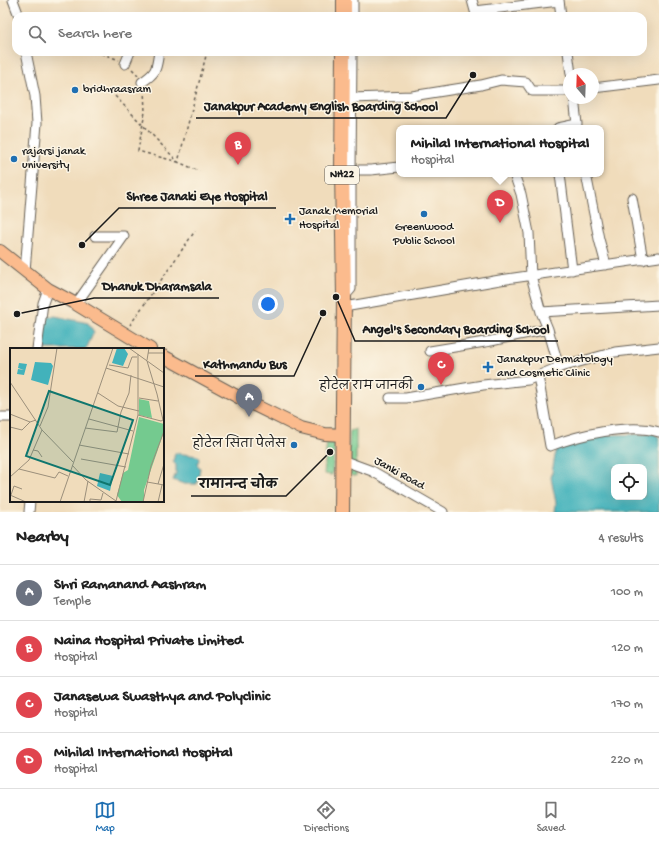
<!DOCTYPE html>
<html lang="en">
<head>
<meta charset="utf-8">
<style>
  :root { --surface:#fff; --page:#f2f2f2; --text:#222; --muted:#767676; --line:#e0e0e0; --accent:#1f6fb2 }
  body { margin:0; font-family:"Gochi Hand","Playpen Sans Deva",sans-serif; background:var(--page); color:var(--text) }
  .controls { position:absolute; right:12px; bottom:12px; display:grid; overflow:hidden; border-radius:8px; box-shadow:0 4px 16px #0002 }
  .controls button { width:36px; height:36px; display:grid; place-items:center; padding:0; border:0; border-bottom:1px solid var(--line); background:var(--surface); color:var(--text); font:20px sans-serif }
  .compass { position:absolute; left:563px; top:68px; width:36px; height:36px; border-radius:50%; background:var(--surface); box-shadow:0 4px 16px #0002; rotate:341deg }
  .you { position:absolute; left:268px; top:304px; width:14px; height:14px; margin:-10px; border:3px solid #fff; border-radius:50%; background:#1a73e8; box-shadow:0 0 0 6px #1a73e833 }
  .badge { display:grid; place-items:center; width:26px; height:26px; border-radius:50%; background:var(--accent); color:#fff; font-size:13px; font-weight:700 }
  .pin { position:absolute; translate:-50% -33px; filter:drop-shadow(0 1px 2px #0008) }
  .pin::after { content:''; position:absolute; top:21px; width:14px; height:12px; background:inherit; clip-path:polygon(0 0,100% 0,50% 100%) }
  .popup { position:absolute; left:396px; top:125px; width:208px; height:52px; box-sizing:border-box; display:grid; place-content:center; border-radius:8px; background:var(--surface); filter:drop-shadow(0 1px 3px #0005); font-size:13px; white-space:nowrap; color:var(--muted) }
  .popup b { font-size:15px; color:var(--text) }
  .popup::after { content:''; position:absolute; left:50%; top:100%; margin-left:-8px; border:8px solid transparent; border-top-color:var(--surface) }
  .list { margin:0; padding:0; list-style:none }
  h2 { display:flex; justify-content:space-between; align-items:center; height:52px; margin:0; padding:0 16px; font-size:17px }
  h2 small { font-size:13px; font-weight:400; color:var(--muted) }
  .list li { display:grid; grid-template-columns:26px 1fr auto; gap:12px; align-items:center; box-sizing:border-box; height:56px; padding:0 16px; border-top:1px solid var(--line) }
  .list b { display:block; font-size:15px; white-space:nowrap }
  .list p { margin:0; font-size:13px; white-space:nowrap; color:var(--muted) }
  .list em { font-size:13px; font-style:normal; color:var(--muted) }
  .icon { flex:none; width:22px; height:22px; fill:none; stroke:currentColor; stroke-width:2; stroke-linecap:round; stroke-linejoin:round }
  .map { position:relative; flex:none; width:659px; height:512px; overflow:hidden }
  .search { position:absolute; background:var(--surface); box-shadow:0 4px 16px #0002; left:12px; right:12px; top:12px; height:44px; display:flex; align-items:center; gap:10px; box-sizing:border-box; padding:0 14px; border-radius:12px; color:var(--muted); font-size:15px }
  .sheet { height:276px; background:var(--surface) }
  nav { display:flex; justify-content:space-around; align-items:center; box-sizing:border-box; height:56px; border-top:1px solid var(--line); background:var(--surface); font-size:11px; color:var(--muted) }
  nav a { display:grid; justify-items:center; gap:2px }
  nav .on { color:var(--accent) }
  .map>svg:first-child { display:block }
  .green { fill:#74ca8f; stroke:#487356 }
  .water { fill:#42b2bb; stroke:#2f676c; fill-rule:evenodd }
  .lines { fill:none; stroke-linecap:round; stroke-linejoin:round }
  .minor-casing { stroke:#665f54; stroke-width:11 }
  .major-casing { stroke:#665f54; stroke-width:14 }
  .highway-casing { stroke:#665f54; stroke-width:16 }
  .path { stroke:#665f54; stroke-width:1.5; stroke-dasharray:3 3; stroke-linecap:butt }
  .minor { stroke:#fff; stroke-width:9 }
  .major { stroke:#fbbb8d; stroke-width:12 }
  .highway { stroke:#fbbb8d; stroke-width:14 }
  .poi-dot { fill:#1f6fb2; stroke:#fcf5e5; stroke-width:1.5 }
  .labels { text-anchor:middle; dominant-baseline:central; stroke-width:3; stroke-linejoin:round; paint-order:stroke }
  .shield { fill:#fcf5e5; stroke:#5f5d58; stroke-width:1 }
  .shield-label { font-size:11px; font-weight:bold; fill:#1c1c1c }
  .poi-label { font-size:12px; fill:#1c1c1c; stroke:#fcf5e5; text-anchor:start }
  .street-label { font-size:12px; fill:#1c1c1c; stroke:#fcf5e5 }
  .inset-road { fill:none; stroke:#9b8f7b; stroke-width:1 }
  .view { fill:#0f766e; fill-opacity:0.15; stroke:#0f766e; stroke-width:2 }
  .inset-edge { fill:none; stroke:#1c1c1c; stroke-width:2 }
  .leader { fill:none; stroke:#1c1c1c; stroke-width:1.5 }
  .callout-dot { fill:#1c1c1c; stroke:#fcf5e5; stroke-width:1.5 }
  .callout-label { font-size:13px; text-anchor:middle; font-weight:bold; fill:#1c1c1c; stroke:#fcf5e5; stroke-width:3; stroke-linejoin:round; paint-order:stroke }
</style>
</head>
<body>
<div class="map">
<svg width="659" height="512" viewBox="0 0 659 512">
  <rect width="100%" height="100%" fill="#fcf5e5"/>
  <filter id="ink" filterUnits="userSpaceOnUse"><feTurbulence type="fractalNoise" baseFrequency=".025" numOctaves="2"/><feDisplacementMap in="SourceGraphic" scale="8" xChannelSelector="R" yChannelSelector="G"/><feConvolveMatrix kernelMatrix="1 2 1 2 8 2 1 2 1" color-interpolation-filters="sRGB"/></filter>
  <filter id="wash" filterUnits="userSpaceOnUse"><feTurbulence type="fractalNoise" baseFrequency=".012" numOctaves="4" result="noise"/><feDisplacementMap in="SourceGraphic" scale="16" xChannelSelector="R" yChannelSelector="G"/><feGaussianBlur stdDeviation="0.9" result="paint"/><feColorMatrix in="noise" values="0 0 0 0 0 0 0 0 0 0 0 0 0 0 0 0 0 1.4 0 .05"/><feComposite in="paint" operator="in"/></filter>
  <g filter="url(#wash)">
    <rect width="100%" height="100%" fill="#f0dcbb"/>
    <!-- green -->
    <path class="green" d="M 328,429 L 336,430 L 332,475 L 324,474 Z
      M 356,429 L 356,476 L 347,475 L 350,431 Z"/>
    <!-- water -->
    <path class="water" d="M 55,316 L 88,323 L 94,332 L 86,349 L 41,349 L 45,321 L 48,317 Z
      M 654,434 L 658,436 L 659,444 L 659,512 L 555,512 L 556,503 L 551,478 L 555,456 L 557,449 L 564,443 L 602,435 ZM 614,467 L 644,467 L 644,497 L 614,497 Z
      M 175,453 L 198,456 L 199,460 L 197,464 L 200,468 L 197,484 L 184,484 L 173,480 L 176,473 L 176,465 L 173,462 Z"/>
  </g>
  <g filter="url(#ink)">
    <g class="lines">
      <!-- minor casing -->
      <g class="minor-casing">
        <path id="minor" d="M 13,0 L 19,16
          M 472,0 L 475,11 L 559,1
          M 559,0 L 561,16
          M 353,16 L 353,0
          M 568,52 L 571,74
          M 125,64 L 130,52
          M 142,82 C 158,72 156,68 159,52
          M 593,88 L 659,80
          M 351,98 L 412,96 L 481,85 L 501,80 L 526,82 L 532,91 L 569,91
          M 558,128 L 577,124 L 574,98
          M 345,170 L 371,170 L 399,167
          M 514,174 L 521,194 L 529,233 L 531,276 L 541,312 L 659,305
          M 560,174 L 572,270
          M 586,174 L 599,239 L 606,265
          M 632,198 L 643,260
          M 95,236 L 124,236
          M 25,271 L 37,123 L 35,96 L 26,52
          M 344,297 L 351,289 L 351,170 L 352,52
          M 76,304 L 124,236
          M 344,307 L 500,280 L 659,257
          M 541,312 L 548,329
          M 37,349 L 43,303 L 48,289
          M 430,351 L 491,341 L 548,329 L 559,367
          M 538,376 L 550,446 C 578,435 630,423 659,432
          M 390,398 L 406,398 L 483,385 L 528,380 L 554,369 L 615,352 L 659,347
          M 0,417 L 11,417
          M 342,460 L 372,471 L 443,512
          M 29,512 L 30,501"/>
      </g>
      <!-- major casing -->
      <g class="major-casing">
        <path id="major" d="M 0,251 L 48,289 L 76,304 L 150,349
          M 163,356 L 240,398 L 301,428 L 325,434 L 342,435"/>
      </g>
      <!-- highway casing -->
      <g class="highway-casing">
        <path id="highway" d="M 344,16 L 344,0
          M 342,512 L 344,297 L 342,170 L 343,52"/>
      </g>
      <!-- path -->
      <path class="path" d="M 96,52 L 111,57 L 119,60
        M 132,69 L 138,75
        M 144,89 L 145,112 L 138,151 L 178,162 L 207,52
        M 115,96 L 178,162 L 199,171
        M 130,325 L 195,231"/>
      <!-- minor -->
      <use href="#minor" class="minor"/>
      <!-- major -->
      <use href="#major" class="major"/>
      <!-- highway -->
      <use href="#highway" class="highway"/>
    </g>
  </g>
  <!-- markers -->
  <g class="poi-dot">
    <circle cx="75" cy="90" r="4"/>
    <circle cx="14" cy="159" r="4"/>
    <circle cx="424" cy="214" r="4"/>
    <path d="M288 213h4v4h4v4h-4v4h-4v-4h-4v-4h4z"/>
    <path d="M486 361h4v4h4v4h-4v4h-4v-4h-4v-4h4z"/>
    <circle cx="421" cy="387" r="4"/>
    <circle cx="294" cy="445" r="4"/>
  </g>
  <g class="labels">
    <!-- shield labels -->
    <rect class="shield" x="325" y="166" width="34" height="18" rx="3"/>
    <g class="shield-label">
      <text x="342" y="175">NH22</text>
    </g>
    <!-- poi labels -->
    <g class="poi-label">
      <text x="83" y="90">bridhraasram</text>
      <text x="22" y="152">rajarsi janak<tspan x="22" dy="14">university</tspan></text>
      <text x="299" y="212">Janak Memorial<tspan x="299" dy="14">Hospital</tspan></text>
      <text x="424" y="228" text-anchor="middle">Greenwood<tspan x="424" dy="14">Public School</tspan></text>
      <text x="497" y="360">Janakpur Dermatology<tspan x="497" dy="14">and Cosmetic Clinic</tspan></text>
      <text x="413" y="387" text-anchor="end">होटेल राम जानकी</text>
      <text x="286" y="445" text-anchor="end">होटेल सिता पेलेस</text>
    </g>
    <!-- street labels -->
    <g class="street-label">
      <text transform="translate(399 474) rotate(29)">Janki Road</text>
    </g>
  </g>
  <!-- overview -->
  <g transform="translate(10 348)">
    <rect width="154" height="154" fill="#f0dcbb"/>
    <path d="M 129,51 L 139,53 L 142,70 L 129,67 ZM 129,69 L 154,76 L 154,84 L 134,142 L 134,154 L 112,154 L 107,147 L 113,125 L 118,122 Z" fill="#74ca8f"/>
    <path d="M 107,0 L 114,0 L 118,6 L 113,18 L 102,15 ZM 25,14 L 41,15 L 43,18 L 38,37 L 21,32 ZM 9,15 L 17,16 L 14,27 L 7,26 L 8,21 L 14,22 L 8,20 ZM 90,125 L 103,128 L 100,143 L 87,138 Z" fill="#42b2bb"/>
    <path class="inset-road" d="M 119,0 L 154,25M 138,5 L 154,5M 128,6 L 128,67 L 151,73 L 153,72 L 147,46 L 137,13M 137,12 L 139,0M 99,17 L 118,20 L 122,9 L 127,9M 96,20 L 154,39M 0,34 L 32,82 L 63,114M 88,45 L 108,58 L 129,63M 129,50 L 148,53M 0,66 L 20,74M 79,71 L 123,83M 30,78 L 38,59 L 47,0M 0,79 L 12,82 L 20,74 L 26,72M 75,80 L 107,84 L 111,64 L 119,45 L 121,27M 69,97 L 119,106M 23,102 L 28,103 L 32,109M 71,111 L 116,119M 62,117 L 76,132 L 106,153M 9,121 L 45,130 L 49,124 L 58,128M 0,129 L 19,112 L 32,82M 137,134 L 154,137M 148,136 L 154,116M 0,147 L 16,154M 1,147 L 4,138 L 12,141M 106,153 L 128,67M 50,154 L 103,0M 74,154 L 78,133M 80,154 L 80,151 L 91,152 L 93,145M 133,154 L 141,118 L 154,83M 148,154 L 152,137"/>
    <path class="view" d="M 39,43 L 123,72 L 100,137 L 16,108 Z"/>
    <rect width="154" height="154" class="inset-edge"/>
  </g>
  <!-- callouts -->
  <path class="leader" d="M473 75L446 118H196M82 245L119 208H276M17 314L94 298H219M336 297L355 341H558M323 313L294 376H195M330 452L286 496H191"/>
  <g class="callout-dot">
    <circle cx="473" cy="75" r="4"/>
    <circle cx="82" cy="245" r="4"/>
    <circle cx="17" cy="314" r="4"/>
    <circle cx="336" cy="297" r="4"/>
    <circle cx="323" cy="313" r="4"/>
    <circle cx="330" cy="452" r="4"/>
  </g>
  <g class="callout-label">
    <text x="321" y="110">Janakpur Academy English Boarding School</text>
    <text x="197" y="200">Shree Janaki Eye Hospital</text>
    <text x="157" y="290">Dhanuk Dharamsala</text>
    <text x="456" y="333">Angel's Secondary Boarding School</text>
    <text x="245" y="368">Kathmandu Bus</text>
    <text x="238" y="488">रामानन्द चोक</text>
  </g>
</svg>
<div class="controls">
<button><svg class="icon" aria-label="locate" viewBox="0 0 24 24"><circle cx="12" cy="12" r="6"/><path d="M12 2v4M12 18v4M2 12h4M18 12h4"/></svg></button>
</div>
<svg class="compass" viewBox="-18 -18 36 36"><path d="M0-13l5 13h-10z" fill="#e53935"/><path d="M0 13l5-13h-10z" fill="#767676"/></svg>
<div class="you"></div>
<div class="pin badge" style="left:249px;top:417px;background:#6b7280">A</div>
<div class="pin badge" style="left:238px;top:165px;background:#e0444e">B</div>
<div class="pin badge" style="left:441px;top:385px;background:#e0444e">C</div>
<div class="pin badge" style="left:500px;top:223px;background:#e0444e">D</div>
<div class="popup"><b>Mihilal International Hospital</b>Hospital</div>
<div class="search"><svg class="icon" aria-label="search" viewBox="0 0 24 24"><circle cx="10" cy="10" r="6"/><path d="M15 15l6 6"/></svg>Search here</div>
</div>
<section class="sheet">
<h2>Nearby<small>4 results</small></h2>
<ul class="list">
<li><span class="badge" style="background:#6b7280">A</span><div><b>Shri Ramanand Aashram</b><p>Temple</p></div><em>100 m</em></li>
<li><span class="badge" style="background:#e0444e">B</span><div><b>Naina Hospital Private Limited</b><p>Hospital</p></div><em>120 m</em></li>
<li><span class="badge" style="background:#e0444e">C</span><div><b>Janasewa Swasthya and Polyclinic</b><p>Hospital</p></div><em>170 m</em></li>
<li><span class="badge" style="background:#e0444e">D</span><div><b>Mihilal International Hospital</b><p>Hospital</p></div><em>220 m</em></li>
</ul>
</section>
<nav>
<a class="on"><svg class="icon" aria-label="map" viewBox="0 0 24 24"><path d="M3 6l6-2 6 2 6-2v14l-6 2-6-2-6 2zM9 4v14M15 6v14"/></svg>Map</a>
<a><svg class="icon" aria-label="directions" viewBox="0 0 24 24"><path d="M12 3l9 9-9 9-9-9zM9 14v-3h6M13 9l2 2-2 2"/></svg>Directions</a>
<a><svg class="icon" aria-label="saved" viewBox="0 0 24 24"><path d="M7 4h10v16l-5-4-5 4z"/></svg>Saved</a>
</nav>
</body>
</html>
